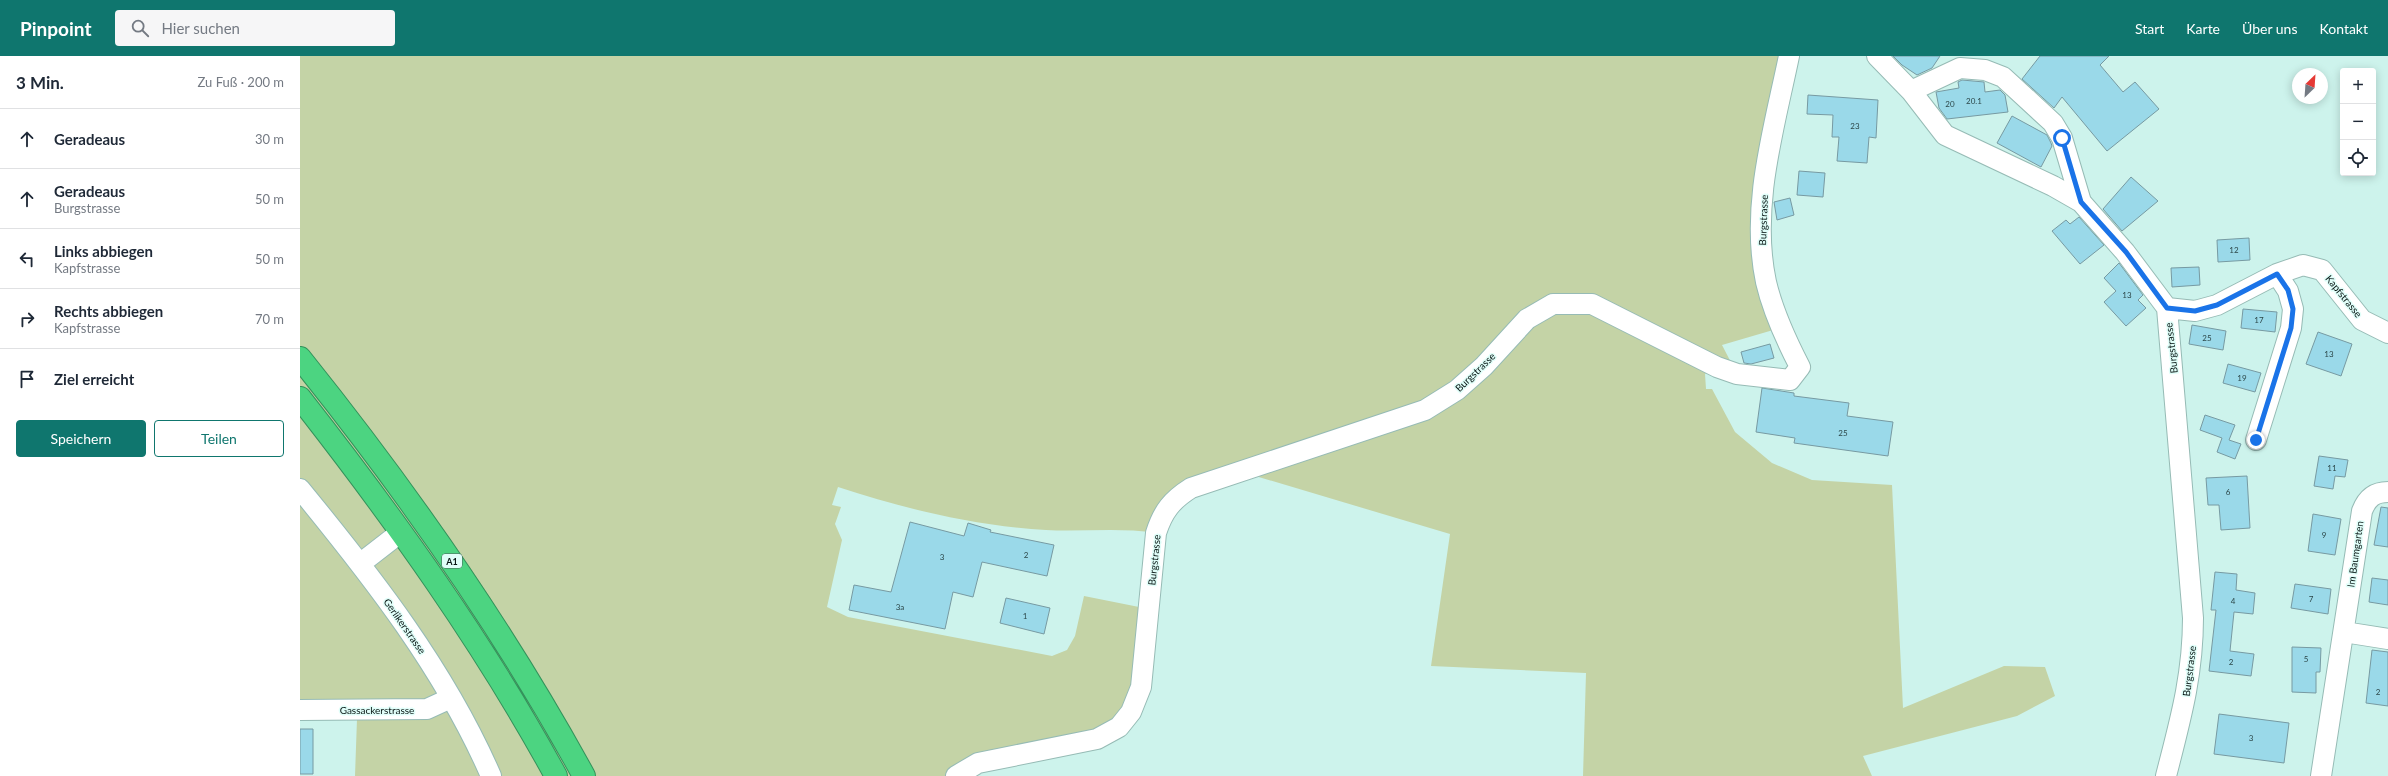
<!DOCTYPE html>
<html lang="de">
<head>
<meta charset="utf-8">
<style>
  :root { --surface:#fff; --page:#f6f6f7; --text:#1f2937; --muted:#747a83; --line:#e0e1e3; --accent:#0f766e }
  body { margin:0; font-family:Lato,sans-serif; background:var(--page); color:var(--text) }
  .controls { position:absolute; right:12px; top:12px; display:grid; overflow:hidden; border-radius:4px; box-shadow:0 2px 10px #0003 }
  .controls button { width:36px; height:36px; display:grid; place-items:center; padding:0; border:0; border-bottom:1px solid var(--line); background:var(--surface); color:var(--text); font:20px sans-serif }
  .compass { position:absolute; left:1992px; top:12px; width:36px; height:36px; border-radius:50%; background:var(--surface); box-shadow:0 2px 10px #0003; rotate:25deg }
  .stop { position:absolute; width:12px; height:12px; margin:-9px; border:3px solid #1a73e8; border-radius:50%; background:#fff }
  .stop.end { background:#1a73e8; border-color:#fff; box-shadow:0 1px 4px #0008 }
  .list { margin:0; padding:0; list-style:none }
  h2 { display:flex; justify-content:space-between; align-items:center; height:52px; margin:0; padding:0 16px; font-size:17px }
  h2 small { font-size:13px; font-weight:400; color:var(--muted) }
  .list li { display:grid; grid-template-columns:26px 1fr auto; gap:12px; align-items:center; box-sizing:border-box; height:60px; padding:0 16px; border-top:1px solid var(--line) }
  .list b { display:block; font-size:15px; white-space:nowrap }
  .list p { margin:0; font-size:13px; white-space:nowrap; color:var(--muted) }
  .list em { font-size:13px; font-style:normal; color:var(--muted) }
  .actions { display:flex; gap:8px; padding:12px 16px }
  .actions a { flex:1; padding:9px 0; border:1px solid var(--accent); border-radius:4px; text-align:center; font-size:14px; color:var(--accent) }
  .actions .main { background:var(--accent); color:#fff }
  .icon { flex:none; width:22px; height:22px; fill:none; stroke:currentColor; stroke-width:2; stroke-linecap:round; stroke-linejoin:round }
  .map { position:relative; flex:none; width:2088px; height:720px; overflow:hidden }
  header { display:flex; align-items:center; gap:24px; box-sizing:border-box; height:56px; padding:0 20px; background:var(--accent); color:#fff }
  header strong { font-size:19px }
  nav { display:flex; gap:22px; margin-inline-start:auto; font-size:14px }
  .search { width:280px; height:36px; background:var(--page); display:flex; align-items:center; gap:10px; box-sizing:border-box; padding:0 14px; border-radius:4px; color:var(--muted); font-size:15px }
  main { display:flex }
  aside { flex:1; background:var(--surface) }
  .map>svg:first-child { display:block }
  .green { fill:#c4d3a6 }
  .building { fill:#9ad9e9; stroke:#779aa2 }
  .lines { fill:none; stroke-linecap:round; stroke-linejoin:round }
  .minor-casing { stroke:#96bbb5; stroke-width:22 }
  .highway-casing { stroke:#34925b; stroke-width:24 }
  .minor { stroke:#fff; stroke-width:20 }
  .highway { stroke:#4cd481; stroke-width:22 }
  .route { stroke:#1a73e8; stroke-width:5 }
  .labels { text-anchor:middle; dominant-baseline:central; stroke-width:3; stroke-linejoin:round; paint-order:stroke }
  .number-label { font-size:8px; fill:#2c4749 }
  .shield { fill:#e0fef9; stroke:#495c59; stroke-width:1 }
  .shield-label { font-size:9px; font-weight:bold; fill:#081614 }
  .street-label { font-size:10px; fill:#081614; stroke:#e0fef9 }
</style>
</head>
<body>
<header>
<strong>Pinpoint</strong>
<div class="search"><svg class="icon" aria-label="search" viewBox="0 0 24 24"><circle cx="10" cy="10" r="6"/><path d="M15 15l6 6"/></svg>Hier suchen</div>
<nav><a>Start</a><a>Karte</a><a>Über uns</a><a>Kontakt</a></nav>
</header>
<main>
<aside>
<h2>3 Min.<small>Zu Fuß · 200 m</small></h2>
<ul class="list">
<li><svg class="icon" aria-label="ahead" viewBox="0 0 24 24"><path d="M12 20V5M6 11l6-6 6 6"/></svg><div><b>Geradeaus</b></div><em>30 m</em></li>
<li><svg class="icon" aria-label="ahead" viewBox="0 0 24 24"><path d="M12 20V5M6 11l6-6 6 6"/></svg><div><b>Geradeaus</b><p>Burgstrasse</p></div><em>50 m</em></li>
<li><svg class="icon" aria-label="left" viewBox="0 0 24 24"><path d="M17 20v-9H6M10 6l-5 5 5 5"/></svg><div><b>Links abbiegen</b><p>Kapfstrasse</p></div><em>50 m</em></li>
<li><svg class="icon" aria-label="right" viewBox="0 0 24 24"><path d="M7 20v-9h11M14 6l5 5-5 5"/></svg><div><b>Rechts abbiegen</b><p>Kapfstrasse</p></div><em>70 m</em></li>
<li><svg class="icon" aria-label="arrive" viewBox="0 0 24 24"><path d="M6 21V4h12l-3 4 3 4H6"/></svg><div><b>Ziel erreicht</b></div></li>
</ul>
<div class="actions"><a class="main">Speichern</a><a>Teilen</a></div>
</aside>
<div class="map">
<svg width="2088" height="720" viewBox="0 0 2088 720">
  <rect width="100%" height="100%" fill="#cdf3ec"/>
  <!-- green -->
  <path class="green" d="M 0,0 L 1489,0 L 1461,181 L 1480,272 L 1422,289 L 1437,318 L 1417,312 L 1405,318 L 1406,333 L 1412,333 L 1435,376 L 1472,407 L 1512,424 L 1592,429 L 1603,652 L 1704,610 L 1745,611 L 1755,640 L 1717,660 L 1563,700 L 1572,720 L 1283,720 L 1286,617 L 1131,610 L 1150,478 L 942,416 L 891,432 L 856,477 C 819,471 783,476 746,474 C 675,470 605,453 538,431 L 532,449 L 541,451 L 535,468 L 542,484 L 527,551 L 548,561 L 752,600 L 767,594 L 775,580 L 784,540 L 849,553 L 841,631 L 819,671 L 656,720 L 55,720 L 57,663 L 0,663 Z"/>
  <!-- building -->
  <path class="building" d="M 1593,0 L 1640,0 L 1632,12 L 1617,19 L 1602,9 Z
    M 1740,0 L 1809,0 L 1800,9 L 1823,36 L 1835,26 L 1859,53 L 1807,95 L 1762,41 L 1754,52 L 1722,23 Z
    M 1662,24 L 1684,26 L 1685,36 L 1700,34 L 1705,39 L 1708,56 L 1647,63 L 1639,52 L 1636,36 L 1659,32 L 1658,26 Z
    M 1508,39 L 1578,44 L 1576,82 L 1569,81 L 1567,107 L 1537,105 L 1539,81 L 1532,81 L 1533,59 L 1507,58 Z
    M 1712,60 L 1747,79 L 1751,87 L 1752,90 L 1741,111 L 1697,87 Z
    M 1499,115 L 1525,117 L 1523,141 L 1497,139 Z
    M 1831,121 L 1858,145 L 1822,175 L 1803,153 Z
    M 1490,142 L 1494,159 L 1477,164 L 1474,146 Z
    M 1779,161 L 1804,189 L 1780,208 L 1752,175 L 1766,164 L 1770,168 Z
    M 1949,182 L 1950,204 L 1918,206 L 1917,184 Z
    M 1819,207 L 1843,239 L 1838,244 L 1846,252 L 1826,270 L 1804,246 L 1816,235 L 1804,222 Z
    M 1899,211 L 1900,229 L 1872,231 L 1871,212 Z
    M 1943,253 L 1977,256 L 1975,276 L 1941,272 Z
    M 1892,269 L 1926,275 L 1923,294 L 1889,288 Z
    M 2018,276 L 2052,288 L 2041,320 L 2006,308 Z
    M 1470,288 L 1474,302 L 1451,308 L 1444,307 L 1441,296 Z
    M 1928,308 L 1961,317 L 1955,336 L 1923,327 Z
    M 1462,332 L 1494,337 L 1494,340 L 1549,347 L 1547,360 L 1593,366 L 1588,400 L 1494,387 L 1495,382 L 1456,376 Z
    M 1905,359 L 1935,369 L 1929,384 L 1941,388 L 1935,403 L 1917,396 L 1922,382 L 1900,374 Z
    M 2019,400 L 2048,404 L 2045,421 L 2035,420 L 2033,433 L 2014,430 Z
    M 1947,420 L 1950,472 L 1921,474 L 1919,449 L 1908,449 L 1906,422 Z
    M 2081,451 L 2088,452 L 2088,491 L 2074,489 Z
    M 2013,458 L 2041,463 L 2035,499 L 2008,495 Z
    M 610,466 L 664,480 L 668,467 L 691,474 L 690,476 L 754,489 L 747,520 L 682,506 L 673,541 L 653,536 L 645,573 L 549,554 L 554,529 L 591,536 Z
    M 1915,516 L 1937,518 L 1936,534 L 1955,537 L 1953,558 L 1934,556 L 1930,595 L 1954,598 L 1951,620 L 1909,615 L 1916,554 L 1911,554 Z
    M 2072,522 L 2088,524 L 2088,549 L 2069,546 Z
    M 1995,528 L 2031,533 L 2028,558 L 1991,552 Z
    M 706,542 L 750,552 L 744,578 L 700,567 Z
    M 1992,591 L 2021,592 L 2020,616 L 2016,616 L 2016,637 L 1992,636 Z
    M 2072,594 L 2088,596 L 2088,650 L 2066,647 Z
    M 1919,658 L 1989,667 L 1984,707 L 1914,698 Z
    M 0,673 L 13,673 L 13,718 L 0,718 Z"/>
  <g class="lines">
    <!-- minor casing -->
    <g class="minor-casing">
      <path id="minor" d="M 1577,0 L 1611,35 L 1645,79 L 1753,130 L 1781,146 L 1825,196 L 1867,252 L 1893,562 C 1893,620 1880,665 1866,720
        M 1611,35 L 1660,12 L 1685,14 L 1703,21 L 1753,67 L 1762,82 L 1781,146
        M 1867,252 L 1895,255 L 1917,249 L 1977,218 L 2003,209 L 2022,214 L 2062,264 L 2088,277
        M 1956,384 L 1991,272 L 1993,253 L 1988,235 L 1977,218
        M 0,433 C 73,522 145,614 191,720
        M 61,507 L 101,476
        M 2044,576 L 2088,583
        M 0,654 L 127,653 L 151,642
        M 656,720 L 678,707 L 797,683 L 819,671 L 831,656 L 841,631 L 856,477 C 863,455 872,444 891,432 L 1125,354 L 1157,334 L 1184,310 L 1227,263 L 1253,248 L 1292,248 L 1417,311 L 1437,318 L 1490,324 L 1500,311 C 1486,284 1473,256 1466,226 C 1450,151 1474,73 1489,0
        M 2021,720 L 2062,455 C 2067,442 2074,436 2088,436"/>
    </g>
    <!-- highway casing -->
    <g class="highway-casing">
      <path id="highway" d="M 0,302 C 106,434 203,572 284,720
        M 0,342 C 94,462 183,586 256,720"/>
    </g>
    <!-- minor -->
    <use href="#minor" class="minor"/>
    <!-- highway -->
    <use href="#highway" class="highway"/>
  </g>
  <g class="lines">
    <!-- route -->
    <path class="route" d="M 1762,82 L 1781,146 L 1826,196 L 1867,252 L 1895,255 L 1917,249 L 1977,218 L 1988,234 L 1993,253 L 1991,272 L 1956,384"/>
  </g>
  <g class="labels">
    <!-- number labels -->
    <g class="number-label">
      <text x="1674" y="45">20.1</text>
      <text x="1650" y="48">20</text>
      <text x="1555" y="70">23</text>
      <text x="1934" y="194">12</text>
      <text x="1827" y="239">13</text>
      <text x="1959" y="264">17</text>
      <text x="1907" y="282">25</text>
      <text x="2029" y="298">13</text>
      <text x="1942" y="322">19</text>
      <text x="1543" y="377">25</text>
      <text x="2032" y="412">11</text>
      <text x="1928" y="436">6</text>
      <text x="2024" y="479">9</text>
      <text x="726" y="499">2</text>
      <text x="642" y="501">3</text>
      <text x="2011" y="543">7</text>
      <text x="1933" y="545">4</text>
      <text x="600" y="551">3a</text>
      <text x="725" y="560">1</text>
      <text x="2006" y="603">5</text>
      <text x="1931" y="606">2</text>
      <text x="2078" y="636">2</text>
      <text x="1951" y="682">3</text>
    </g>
    <!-- shield labels -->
    <rect class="shield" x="142" y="498" width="20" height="14" rx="3"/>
    <g class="shield-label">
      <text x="152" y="505">A1</text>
    </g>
    <!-- street labels -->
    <g class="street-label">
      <text transform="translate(1463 164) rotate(-88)">Burgstrasse</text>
      <text transform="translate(2044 240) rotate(51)">Kapfstrasse</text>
      <text transform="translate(1871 292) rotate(-96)">Burgstrasse</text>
      <text transform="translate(1175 316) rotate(-44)">Burgstrasse</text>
      <text transform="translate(2055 498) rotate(-82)">Im Baumgarten</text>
      <text transform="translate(854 504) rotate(-84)">Burgstrasse</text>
      <text transform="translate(105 570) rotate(55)">Gerlikerstrasse</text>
      <text transform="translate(1889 615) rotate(-83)">Burgstrasse</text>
      <text x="77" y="654">Gassackerstrasse</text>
    </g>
  </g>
</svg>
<div class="controls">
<button>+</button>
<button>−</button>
<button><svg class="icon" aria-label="locate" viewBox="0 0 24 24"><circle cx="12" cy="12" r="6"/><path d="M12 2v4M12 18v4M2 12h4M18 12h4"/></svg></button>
</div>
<svg class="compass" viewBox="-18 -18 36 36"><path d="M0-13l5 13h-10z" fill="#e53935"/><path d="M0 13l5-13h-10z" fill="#747a83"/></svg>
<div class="stop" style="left:1762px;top:82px"></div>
<div class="stop end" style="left:1956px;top:384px"></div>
</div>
</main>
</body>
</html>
